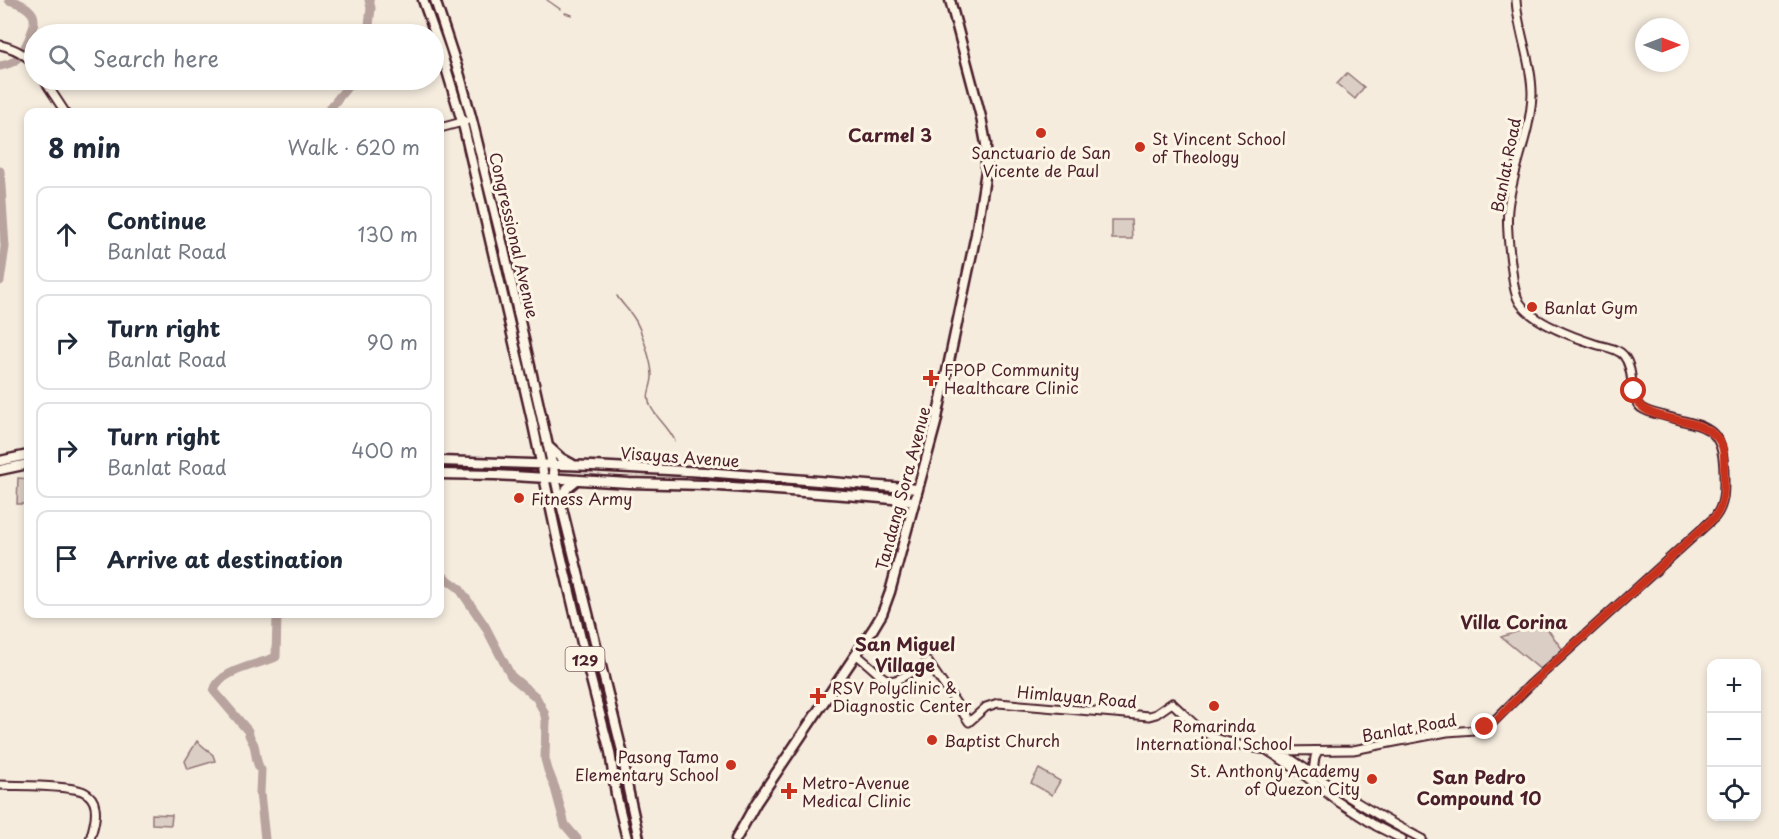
<!DOCTYPE html>
<html lang="en">
<head>
<meta charset="utf-8">
<style>
  :root { --surface:#fff; --page:#f2f2f3; --text:#1f2937; --muted:#747a83; --line:#e0e1e3 }
  body { margin:0; font-family:"Playpen Sans",sans-serif; background:var(--page); color:var(--text) }
  .controls { position:absolute; right:18px; bottom:18px; display:grid; overflow:hidden; border-radius:12px; box-shadow:0 3px 9px #0003 }
  .controls button { width:54px; height:54px; display:grid; place-items:center; padding:0; border:0; border-bottom:2px solid var(--line); background:var(--surface); color:var(--text); font:30px sans-serif }
  .compass { position:absolute; left:1635px; top:18px; width:54px; height:54px; border-radius:50%; background:var(--surface); box-shadow:0 3px 9px #0003; rotate:90deg }
  .stop { position:absolute; width:18px; height:18px; margin:-14px; border:4px solid #c8321e; border-radius:50%; background:#fff }
  .stop.end { background:#c8321e; border-color:#fff; box-shadow:0 2px 6px #0008 }
  .list { margin:0; padding:0; list-style:none }
  h2 { display:flex; justify-content:space-between; align-items:center; height:78px; margin:0; padding:0 24px; font-size:26px }
  h2 small { font-size:20px; font-weight:400; color:var(--muted) }
  .list li { display:grid; grid-template-columns:39px 1fr auto; gap:18px; align-items:center; box-sizing:border-box; height:96px; margin:0 12px 12px; padding:0 12px; border:2px solid var(--line); border-radius:12px }
  .list b { display:block; font-size:22px; white-space:nowrap }
  .list p { margin:0; font-size:20px; white-space:nowrap; color:var(--muted) }
  .list em { font-size:20px; font-style:normal; color:var(--muted) }
  .icon { flex:none; width:33px; height:33px; fill:none; stroke:currentColor; stroke-width:2; stroke-linecap:round; stroke-linejoin:round }
  .map { position:relative; flex:none; width:1779px; height:839px; overflow:hidden }
  .search { position:absolute; background:var(--surface); box-shadow:0 3px 9px #0003; left:24px; top:24px; width:420px; height:66px; display:flex; align-items:center; gap:15px; box-sizing:border-box; padding:0 21px; border-radius:33px; color:var(--muted); font-size:22px }
  .panel { position:absolute; background:var(--surface); box-shadow:0 3px 9px #0003; left:24px; top:108px; width:420px; height:510px; border-radius:12px }
  .map>svg:first-child { display:block }
  .green { fill:#dbcec4; stroke:#927678; stroke-width:1.5 }
  .lines { fill:none; stroke-linecap:round; stroke-linejoin:round }
  .stream { stroke:#8c6e70; stroke-width:1.5 }
  .river { stroke:#b8a39e; stroke-width:9 }
  .minor-casing { stroke:#4a1f2b; stroke-width:11 }
  .major-casing { stroke:#4a1f2b; stroke-width:13 }
  .minor { stroke:#fcf5e5; stroke-width:7 }
  .major { stroke:#fcf5e5; stroke-width:8 }
  .route { stroke:#c8321e; stroke-width:8 }
  .poi-dot { fill:#c8321e; stroke:#fcf5e5; stroke-width:2 }
  .labels { text-anchor:middle; dominant-baseline:central; stroke-width:6; stroke-linejoin:round; paint-order:stroke }
  .shield { fill:#fcf5e5; stroke:#7f5f63; stroke-width:1.5 }
  .shield-label { font-size:15px; font-weight:bold; fill:#4a1f2b }
  .poi-label { font-size:16px; fill:#4a1f2b; stroke:#fcf5e5; text-anchor:start }
  .street-label { font-size:16px; fill:#4a1f2b; stroke:#fcf5e5 }
  .neighbourhood-label { font-size:18px; font-weight:bold; fill:#4a1f2b; stroke:#fcf5e5 }
</style>
</head>
<body>
<div class="map">
<svg width="1779" height="839" viewBox="0 0 1779 839">
  <rect width="100%" height="100%" fill="#f5ecde"/>
  <filter id="ink" filterUnits="userSpaceOnUse"><feTurbulence type="fractalNoise" baseFrequency=".0167" numOctaves="2"/><feDisplacementMap in="SourceGraphic" scale="12" xChannelSelector="R" yChannelSelector="G"/><feConvolveMatrix kernelMatrix="1 2 1 2 8 2 1 2 1" color-interpolation-filters="sRGB"/></filter>
  <g filter="url(#ink)">
    <!-- green -->
    <path class="green" d="M 1347,73 L 1364,87 L 1355,99 L 1337,84 Z
      M 1112,220 L 1131,220 L 1132,239 L 1112,239 Z
      M 18,478 L 28,479 L 28,504 L 17,504 Z
      M 1543,623 L 1563,650 L 1541,670 L 1501,637 Z
      M 197,741 L 213,755 L 215,761 L 188,769 L 185,761 Z
      M 1039,769 L 1060,781 L 1052,795 L 1031,783 Z
      M 152,814 L 172,815 L 171,825 L 152,824 Z"/>
    <g class="lines">
      <!-- stream -->
      <path class="stream" d="M 547,0 L 560,9
        M 565,13 L 572,15
        M 617,296 C 622,304 629,310 634,318 C 641,328 652,363 652,375 C 653,387 644,393 651,407 C 657,419 669,427 675,441"/>
      <!-- river -->
      <path class="river" d="M 368,34 L 371,8 L 369,0
        M 0,66 C 5,65 10,64 14,61 C 23,55 38,25 33,15 C 28,6 18,3 9,0
        M 327,112 L 353,80
        M 0,171 L 5,247 L 0,281
        M 440,574 L 459,588 L 485,626 L 511,676 L 536,697 L 544,712 L 546,720 L 545,759 L 548,770 L 555,788 L 565,825 L 577,839
        M 265,839 L 260,793 L 261,770 C 255,762 257,755 254,745 C 252,740 249,737 248,731 L 214,691 C 219,670 258,665 276,657 L 277,617 L 287,614"/>
      <!-- minor casing -->
      <g class="minor-casing">
        <path id="minor" d="M 0,45 C 14,48 26,54 34,65
          M 44,80 L 65,112
          M 440,128 L 466,121
          M 857,655 C 895,686 883,689 928,662 L 969,722 L 986,707 L 998,703 L 1149,716 L 1156,714 L 1172,703 C 1182,712 1192,723 1204,732 C 1218,742 1260,750 1278,751 L 1353,750 L 1447,732 L 1475,730 L 1490,725 L 1531,684 L 1715,517 C 1725,504 1724,490 1724,474 C 1724,425 1705,427 1665,416 C 1658,414 1650,413 1643,409 C 1628,401 1636,371 1624,356 C 1618,348 1604,347 1595,344 C 1573,337 1533,322 1520,303 C 1513,292 1513,276 1511,263 C 1509,245 1506,227 1508,209 C 1512,170 1531,133 1532,94 C 1532,62 1518,32 1516,0
          M 1268,751 L 1296,769 L 1337,801 L 1376,826 L 1402,839
          M 1280,752 C 1300,764 1318,778 1338,790 C 1365,808 1393,824 1422,839
          M 1313,772 L 1315,757 L 1318,751
          M 0,785 C 17,786 72,785 84,792 C 90,795 94,800 95,807 C 97,817 93,829 90,839"/>
      </g>
      <!-- major casing -->
      <g class="major-casing">
        <path id="major" d="M 423,0 L 441,51 L 464,128 L 532,420 L 557,538 L 587,664 L 610,752 L 616,794 L 627,839
          M 435,0 L 460,76 L 472,120 L 504,250 L 561,504 L 622,751 L 628,789 L 639,839
          M 549,447 L 561,458 L 572,464
          M 0,461 L 28,455
          M 440,461 L 593,466 L 705,472 L 918,489
          M 0,470 L 28,464
          M 440,474 L 495,475 L 629,483 L 705,485 L 858,496 L 915,501
          M 562,501 L 567,488 L 577,480
          M 736,839 L 756,803 L 873,629 L 882,614 L 890,592 L 936,423 L 976,234 L 986,171 L 986,144 L 981,117 L 950,0"/>
      </g>
      <!-- minor -->
      <use href="#minor" class="minor"/>
      <!-- major -->
      <use href="#major" class="major"/>
    </g>
  </g>
  <g class="lines" filter="url(#ink)">
    <!-- route -->
    <path class="route" d="M 1485,727 L 1493,723 L 1531,684 L 1715,517 C 1725,503 1724,489 1724,473 C 1724,464 1725,454 1722,446 C 1707,409 1637,429 1634,391"/>
  </g>
  <!-- markers -->
  <g class="poi-dot">
    <circle cx="1041" cy="133" r="6"/>
    <circle cx="1140" cy="147" r="6"/>
    <circle cx="1532" cy="307" r="6"/>
    <path d="M928 369h6v6h6v6h-6v6h-6v-6h-6v-6h6z"/>
    <circle cx="519" cy="498" r="6"/>
    <path d="M815 687h6v6h6v6h-6v6h-6v-6h-6v-6h6z"/>
    <circle cx="1214" cy="706" r="6"/>
    <circle cx="932" cy="740" r="6"/>
    <circle cx="731" cy="765" r="6"/>
    <circle cx="1372" cy="779" r="6"/>
    <path d="M786 782h6v6h6v6h-6v6h-6v-6h-6v-6h6z"/>
  </g>
  <g class="labels">
    <!-- shield labels -->
    <rect class="shield" x="565.5" y="647" width="39" height="24" rx="4.5"/>
    <g class="shield-label">
      <text x="585" y="659">129</text>
    </g>
    <!-- poi labels -->
    <g class="poi-label">
      <text x="1152" y="138">St Vincent School<tspan x="1152" dy="18">of Theology</tspan></text>
      <text x="1041" y="152" text-anchor="middle">Sanctuario de San<tspan x="1041" dy="18">Vicente de Paul</tspan></text>
      <text x="1544" y="307">Banlat Gym</text>
      <text x="944" y="369">FPOP Community<tspan x="944" dy="18">Healthcare Clinic</tspan></text>
      <text x="531" y="498">Fitness Army</text>
      <text x="832" y="687">RSV Polyclinic &amp;<tspan x="832" dy="18">Diagnostic Center</tspan></text>
      <text x="1214" y="725" text-anchor="middle">Romarinda<tspan x="1214" dy="18">International School</tspan></text>
      <text x="944" y="740">Baptist Church</text>
      <text x="719" y="756" text-anchor="end">Pasong Tamo<tspan x="719" dy="18">Elementary School</tspan></text>
      <text x="1360" y="770" text-anchor="end">St. Anthony Academy<tspan x="1360" dy="18">of Quezon City</tspan></text>
      <text x="802" y="782">Metro-Avenue<tspan x="802" dy="18">Medical Clinic</tspan></text>
    </g>
    <!-- street labels -->
    <g class="street-label">
      <text transform="translate(1505 165) rotate(-79)">Banlat Road</text>
      <text transform="translate(515 235) rotate(77)">Congressional Avenue</text>
      <text transform="translate(680 456) rotate(4)">Visayas Avenue</text>
      <text transform="translate(902 488) rotate(-75)">Tandang Sora Avenue</text>
      <text transform="translate(1077 696) rotate(5)">Himlayan Road</text>
      <text transform="translate(1409 727) rotate(-10)">Banlat Road</text>
    </g>
    <!-- neighbourhood labels -->
    <g class="neighbourhood-label">
      <text x="890" y="134">Carmel 3</text>
      <text x="1514" y="621">Villa Corina</text>
      <text x="905" y="643">San Miguel<tspan x="905" dy="21">Village</tspan></text>
      <text x="1479" y="776">San Pedro<tspan x="1479" dy="21">Compound 10</tspan></text>
    </g>
  </g>
</svg>
<div class="controls">
<button>+</button>
<button>−</button>
<button><svg class="icon" aria-label="locate" viewBox="0 0 24 24"><circle cx="12" cy="12" r="6"/><path d="M12 2v4M12 18v4M2 12h4M18 12h4"/></svg></button>
</div>
<svg class="compass" viewBox="-18 -18 36 36"><path d="M0-13l5 13h-10z" fill="#e53935"/><path d="M0 13l5-13h-10z" fill="#747a83"/></svg>
<div class="stop" style="left:1634px;top:391px"></div>
<div class="stop end" style="left:1485px;top:727px"></div>
<div class="search"><svg class="icon" aria-label="search" viewBox="0 0 24 24"><circle cx="10" cy="10" r="6"/><path d="M15 15l6 6"/></svg>Search here</div>
<section class="panel">
<h2>8 min<small>Walk · 620 m</small></h2>
<ul class="list">
<li><svg class="icon" aria-label="ahead" viewBox="0 0 24 24"><path d="M12 20V5M6 11l6-6 6 6"/></svg><div><b>Continue</b><p>Banlat Road</p></div><em>130 m</em></li>
<li><svg class="icon" aria-label="right" viewBox="0 0 24 24"><path d="M7 20v-9h11M14 6l5 5-5 5"/></svg><div><b>Turn right</b><p>Banlat Road</p></div><em>90 m</em></li>
<li><svg class="icon" aria-label="right" viewBox="0 0 24 24"><path d="M7 20v-9h11M14 6l5 5-5 5"/></svg><div><b>Turn right</b><p>Banlat Road</p></div><em>400 m</em></li>
<li><svg class="icon" aria-label="arrive" viewBox="0 0 24 24"><path d="M6 21V4h12l-3 4 3 4H6"/></svg><div><b>Arrive at destination</b></div></li>
</ul>
</section>
</div>
</body>
</html>
